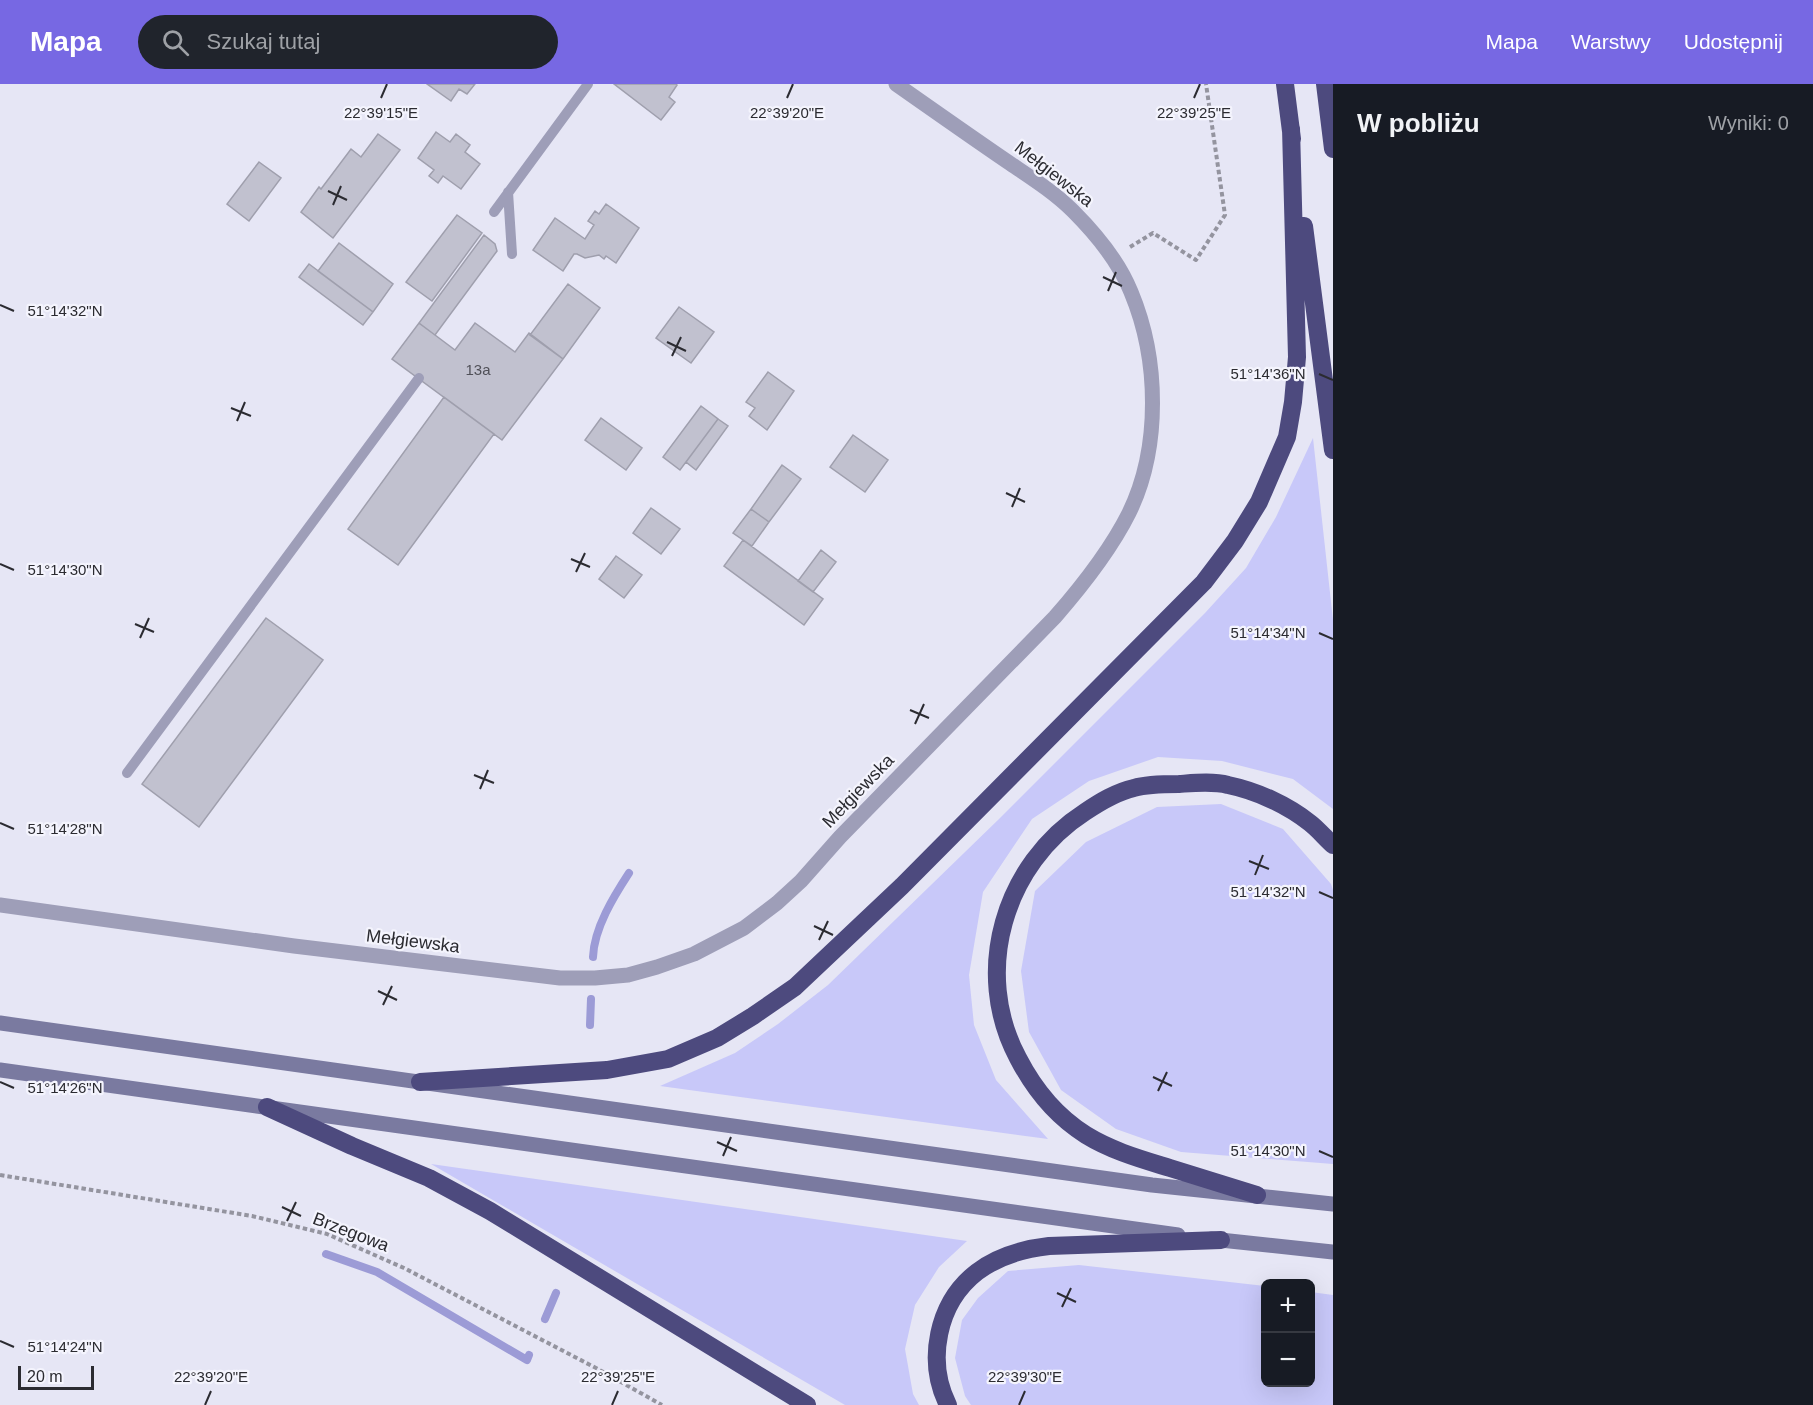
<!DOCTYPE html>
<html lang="pl">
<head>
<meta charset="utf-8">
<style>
  :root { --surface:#171b24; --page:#20242c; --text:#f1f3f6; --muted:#9ea1a6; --line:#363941; --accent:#7768e3 }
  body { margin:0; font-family:Helvetica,sans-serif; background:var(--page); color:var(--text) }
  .controls { position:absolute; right:18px; bottom:18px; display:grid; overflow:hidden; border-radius:9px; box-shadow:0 6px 24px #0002 }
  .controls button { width:54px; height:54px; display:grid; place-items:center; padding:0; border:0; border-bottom:2px solid var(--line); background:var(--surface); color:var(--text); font:30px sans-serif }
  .scale { position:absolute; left:18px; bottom:15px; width:76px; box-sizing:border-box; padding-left:6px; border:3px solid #2b2b31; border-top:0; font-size:16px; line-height:21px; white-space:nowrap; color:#2b2b31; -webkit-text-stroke:4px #f4f4fd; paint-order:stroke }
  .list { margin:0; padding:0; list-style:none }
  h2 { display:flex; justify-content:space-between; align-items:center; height:78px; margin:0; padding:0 24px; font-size:26px }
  h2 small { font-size:20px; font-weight:400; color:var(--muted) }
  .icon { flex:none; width:33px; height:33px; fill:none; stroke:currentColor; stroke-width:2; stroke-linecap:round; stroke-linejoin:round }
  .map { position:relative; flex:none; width:1333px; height:1321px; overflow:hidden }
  header { display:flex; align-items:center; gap:36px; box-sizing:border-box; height:84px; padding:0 30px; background:var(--accent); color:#fff }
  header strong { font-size:28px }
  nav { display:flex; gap:33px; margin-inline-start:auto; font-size:21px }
  .search { width:420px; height:54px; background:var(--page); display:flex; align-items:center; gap:15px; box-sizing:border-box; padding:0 21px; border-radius:33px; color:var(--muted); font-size:22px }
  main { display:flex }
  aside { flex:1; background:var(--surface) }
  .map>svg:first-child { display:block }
  .green { fill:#c8c8f9 }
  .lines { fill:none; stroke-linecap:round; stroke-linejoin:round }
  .stream { stroke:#9c9bd6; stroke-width:8 }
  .building { fill:#c1c1cf; stroke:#9f9fad; stroke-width:1.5 }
  .path { stroke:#94949f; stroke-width:4; stroke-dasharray:4.5 3; stroke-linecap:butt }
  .lane { stroke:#9e9eb8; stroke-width:10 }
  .street { stroke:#9e9eb8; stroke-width:15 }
  .secondary { stroke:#7a7aa0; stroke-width:15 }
  .highway { stroke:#4d4a7e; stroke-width:18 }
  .ticks { fill:none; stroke:#2b2b31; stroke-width:2 }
  .labels { text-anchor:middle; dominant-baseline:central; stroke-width:4.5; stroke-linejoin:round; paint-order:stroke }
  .number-label { font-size:15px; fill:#505058 }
  .street-label { font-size:18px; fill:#2b2b31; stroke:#f4f4fd }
  .ticks-label { font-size:15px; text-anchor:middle; fill:#2b2b31; stroke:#f4f4fd; stroke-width:4.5; stroke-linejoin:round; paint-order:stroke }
</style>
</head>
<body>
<header>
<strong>Mapa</strong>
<div class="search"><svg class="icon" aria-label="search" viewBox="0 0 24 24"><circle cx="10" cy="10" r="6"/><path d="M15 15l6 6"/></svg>Szukaj tutaj</div>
<nav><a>Mapa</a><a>Warstwy</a><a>Udostępnij</a></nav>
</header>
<main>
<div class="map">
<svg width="1333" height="1321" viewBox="0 0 1333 1321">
  <rect width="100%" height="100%" fill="#e6e6f5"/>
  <!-- green -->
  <path class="green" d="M 1313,354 L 1333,536 L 1333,725 L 1293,695 L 1222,677 L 1158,673 L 1089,697 L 1032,735 L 983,808 L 969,891 L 974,941 L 996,996 L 1048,1055 L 660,1002 L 735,969 L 778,940 L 828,901 L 999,735 L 1205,529 L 1246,484 L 1276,433 Z
    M 1221,720 L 1283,745 L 1331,800 L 1333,806 L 1333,1080 L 1181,1068 L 1116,1045 L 1061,1006 L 1029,948 L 1021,887 L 1035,807 L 1086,758 L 1157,723 Z
    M 431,1080 L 967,1157 L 939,1183 L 915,1221 L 905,1265 L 913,1310 L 919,1321 L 845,1321 Z
    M 1079,1181 L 1265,1202 L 1266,1298 L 1310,1298 L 1311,1208 L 1333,1211 L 1333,1321 L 971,1321 L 965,1312 L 955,1274 L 962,1236 L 978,1214 L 1008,1187 Z"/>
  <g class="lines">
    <!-- stream -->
    <path class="stream" d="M 593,873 C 594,844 614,812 629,789
      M 590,941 L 591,915
      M 326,1170 L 377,1188 L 527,1276 L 529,1271
      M 545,1235 L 556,1209"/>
  </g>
  <!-- building -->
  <path class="building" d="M 427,0 L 475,0 L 467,10 L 459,5 L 451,17 Z
    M 614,0 L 676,0 L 677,1 L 669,13 L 675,18 L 661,36 Z
    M 436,48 L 450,58 L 456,50 L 470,61 L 465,68 L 480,80 L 461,105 L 443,92 L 438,99 L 429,92 L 434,86 L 418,74 Z
    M 378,50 L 400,66 L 333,154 L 301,128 L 319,103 L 321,105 L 351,65 L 361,73 Z
    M 259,78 L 281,94 L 249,137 L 227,120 Z
    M 606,120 L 639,144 L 616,179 L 606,172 L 604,175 L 599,171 L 585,174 L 577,170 L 574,170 L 563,187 L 533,166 L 555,134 L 585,155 L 594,141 L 588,137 L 595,127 L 599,130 Z
    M 457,131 L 482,149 L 432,217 L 406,198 Z
    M 484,151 L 495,160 L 497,167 L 435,251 L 419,239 Z
    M 339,159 L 393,200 L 373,228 L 318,187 Z
    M 309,180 L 373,228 L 363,241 L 299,193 Z
    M 568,200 L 600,224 L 563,275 L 530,251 Z
    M 679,223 L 714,248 L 691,279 L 656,254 Z
    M 419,239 L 455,266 L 475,239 L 515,268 L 529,249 L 563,275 L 502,356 L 392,275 Z
    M 768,288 L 794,307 L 767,346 L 749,332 L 755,324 L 746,318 Z
    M 444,313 L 494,350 L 398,481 L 348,445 Z
    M 701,322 L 718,335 L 680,386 L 663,373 Z
    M 601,334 L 642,364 L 626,386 L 585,356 Z
    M 718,335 L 728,342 L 696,386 L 686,378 Z
    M 853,351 L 888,376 L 865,408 L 830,383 Z
    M 782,381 L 801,395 L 769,438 L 751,425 Z
    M 651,424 L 680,445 L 661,470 L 633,449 Z
    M 751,425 L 769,438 L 752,462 L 733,449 Z
    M 743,456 L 823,515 L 804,541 L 724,482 Z
    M 821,466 L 836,478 L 813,508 L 798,497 Z
    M 616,472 L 642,491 L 624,514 L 599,495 Z
    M 266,534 L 323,576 L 199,743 L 142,700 Z"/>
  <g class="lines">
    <!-- path -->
    <path class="path" d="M 1130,163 L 1153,149 L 1196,176 L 1225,131 L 1206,0
      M 0,1091 L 252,1132 L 327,1150 L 404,1184 L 596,1284 L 662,1321"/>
    <!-- lane -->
    <path class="lane" d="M 508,108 L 512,170
      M 494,128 L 588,0
      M 127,689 L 419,294"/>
    <!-- street -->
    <path class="street" d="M 0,821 L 294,862 L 560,894 L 595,894 L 628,891 L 657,883 L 694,870 L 744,844 L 777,819 L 801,797 L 840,753 L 1055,533 C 1083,501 1110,467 1129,429 C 1161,363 1159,275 1131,208 C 1119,178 1096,150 1073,127 C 1054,108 1030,93 1008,78 C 970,52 933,26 896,0"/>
    <!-- secondary -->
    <path class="secondary" d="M 0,939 L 1152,1101 L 1333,1120
      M 0,986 L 1178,1151
      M 1211,1155 L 1333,1168"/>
    <!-- highway -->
    <path class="highway" d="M 1285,0 L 1292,55
      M 1325,0 L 1333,65
      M 1304,142 L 1333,366
      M 420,998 L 607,986 L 668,975 L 717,954 L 753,932 L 795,903 L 902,802 L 1204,498 L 1235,457 L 1259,418 L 1287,353 L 1293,318 L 1297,273 L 1291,44
      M 267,1023 L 352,1062 L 429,1094 L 490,1127 L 807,1321
      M 1257,1111 C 1228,1102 1199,1093 1170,1084 C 1141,1075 1112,1067 1086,1051 C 1057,1033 1034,1005 1018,974 C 972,888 1004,780 1085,728 C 1100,718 1116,708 1134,704 C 1147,700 1164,700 1179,700 C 1194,699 1213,697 1228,701 C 1257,707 1287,721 1310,739 C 1318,745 1325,754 1333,761
      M 948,1321 C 926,1277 937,1219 977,1188 C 998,1172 1023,1165 1049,1162 L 1221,1156"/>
  </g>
  <!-- ticks -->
  <path class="ticks" d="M 381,14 L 387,0M 787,14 L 793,0M 1194,14 L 1200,0M 328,107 L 347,116M 333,121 L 341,102M 1103,193 L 1122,202M 1108,207 L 1116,188M 0,221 L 14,227M 667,258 L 686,267M 672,272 L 681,253M 1319,290 L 1333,296M 231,324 L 251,332M 237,337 L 245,318M 1006,409 L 1025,418M 1012,423 L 1020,404M 571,475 L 590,483M 0,480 L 14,486M 576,488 L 585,469M 135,540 L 154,548M 1319,549 L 1333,555M 140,554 L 149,534M 910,626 L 929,634M 915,640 L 924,620M 474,691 L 494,699M 480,705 L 488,686M 0,739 L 14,745M 1249,777 L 1269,785M 1255,791 L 1263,771M 1319,808 L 1333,814M 814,842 L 833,851M 819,856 L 828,837M 378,907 L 397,916M 383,921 L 392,902M 1153,993 L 1172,1002M 0,998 L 14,1004M 1158,1007 L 1167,988M 717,1058 L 737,1067M 1319,1067 L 1333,1073M 723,1072 L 731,1053M 282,1123 L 301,1132M 287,1137 L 296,1118M 1057,1209 L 1076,1218M 1062,1223 L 1071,1204M 0,1257 L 14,1263M 205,1321 L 211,1307M 612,1321 L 618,1307M 1019,1321 L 1025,1307"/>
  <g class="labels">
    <!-- number labels -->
    <g class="number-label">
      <text x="478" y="285">13a</text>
    </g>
    <!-- street labels -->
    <g class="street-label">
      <text transform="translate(1054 90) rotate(38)">Mełgiewska</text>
      <text transform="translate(858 707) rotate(-46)">Mełgiewska</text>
      <text transform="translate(413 857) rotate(7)">Mełgiewska</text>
      <text transform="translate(351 1148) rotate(21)">Brzegowa</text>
    </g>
  </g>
  <g class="ticks-label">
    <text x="381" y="34">22°39'15"E</text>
    <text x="787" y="34">22°39'20"E</text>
    <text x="1194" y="34">22°39'25"E</text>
    <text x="65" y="232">51°14'32"N</text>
    <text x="1268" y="295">51°14'36"N</text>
    <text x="65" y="491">51°14'30"N</text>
    <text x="1268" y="554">51°14'34"N</text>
    <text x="65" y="750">51°14'28"N</text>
    <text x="1268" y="813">51°14'32"N</text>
    <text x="65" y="1009">51°14'26"N</text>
    <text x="1268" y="1072">51°14'30"N</text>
    <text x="65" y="1268">51°14'24"N</text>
    <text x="211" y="1298">22°39'20"E</text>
    <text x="618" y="1298">22°39'25"E</text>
    <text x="1025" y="1298">22°39'30"E</text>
  </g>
</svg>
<div class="controls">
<button>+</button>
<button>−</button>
</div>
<div class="scale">20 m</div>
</div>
<aside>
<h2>W pobliżu<small>Wyniki: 0</small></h2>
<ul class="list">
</ul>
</aside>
</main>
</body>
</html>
